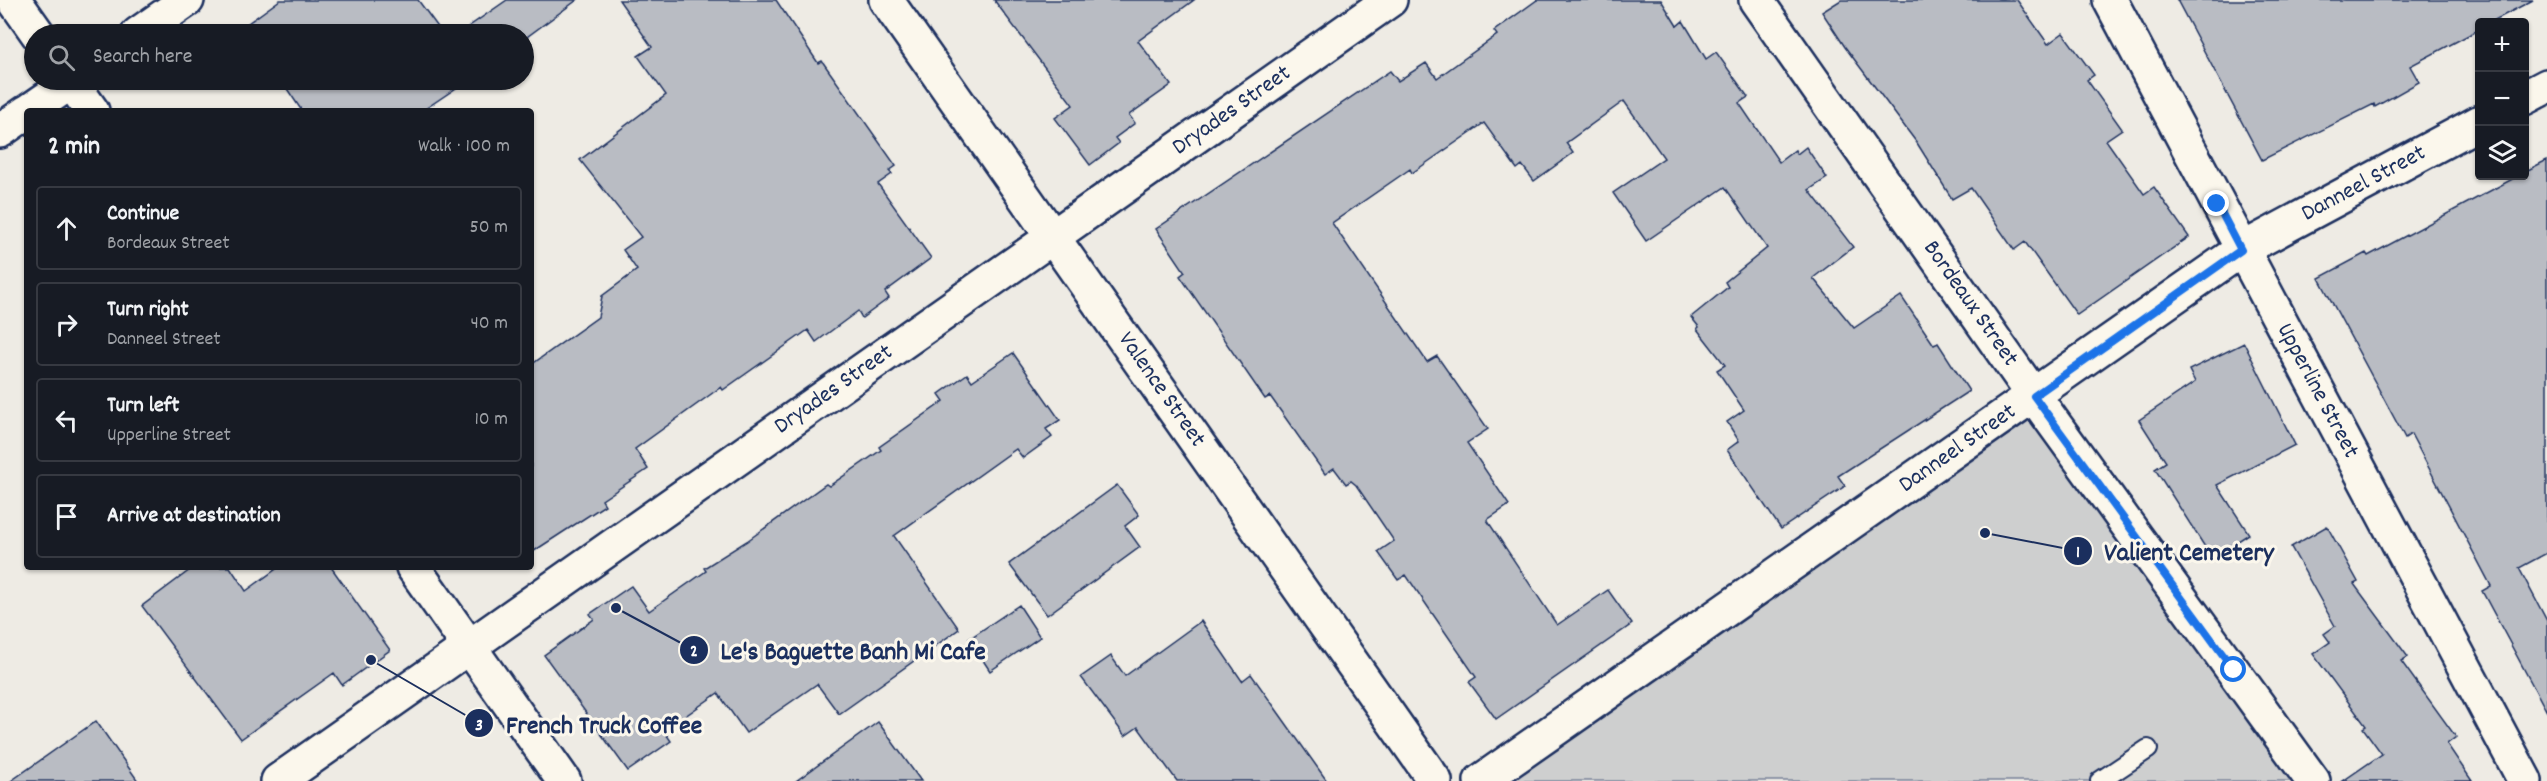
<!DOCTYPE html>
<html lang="en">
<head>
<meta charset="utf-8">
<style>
  :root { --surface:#171b24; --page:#242831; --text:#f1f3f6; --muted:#9ea1a6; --line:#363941 }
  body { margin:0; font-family:Dekko,sans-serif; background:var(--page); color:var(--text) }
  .controls { position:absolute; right:18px; top:18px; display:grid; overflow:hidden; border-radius:6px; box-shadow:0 2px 4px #0004 }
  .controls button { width:54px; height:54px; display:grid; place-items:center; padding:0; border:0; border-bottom:2px solid var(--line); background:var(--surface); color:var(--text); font:30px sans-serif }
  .stop { position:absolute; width:18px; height:18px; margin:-14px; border:4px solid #1a73e8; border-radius:50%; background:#fff }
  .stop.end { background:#1a73e8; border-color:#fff; box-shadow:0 2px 6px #0008 }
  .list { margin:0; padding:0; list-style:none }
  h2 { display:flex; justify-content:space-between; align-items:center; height:78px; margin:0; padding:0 24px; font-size:26px }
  h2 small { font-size:20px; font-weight:400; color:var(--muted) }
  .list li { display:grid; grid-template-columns:39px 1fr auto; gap:18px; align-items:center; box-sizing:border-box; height:84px; margin:0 12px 12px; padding:0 12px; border:2px solid var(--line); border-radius:6px }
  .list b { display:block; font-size:22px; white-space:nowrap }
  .list p { margin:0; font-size:20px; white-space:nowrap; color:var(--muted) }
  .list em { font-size:20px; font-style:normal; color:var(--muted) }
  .icon { flex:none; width:33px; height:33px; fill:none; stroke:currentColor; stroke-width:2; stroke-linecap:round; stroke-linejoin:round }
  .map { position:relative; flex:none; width:2547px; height:781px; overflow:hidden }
  .search { position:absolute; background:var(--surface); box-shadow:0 2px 4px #0004; left:24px; top:24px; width:510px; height:66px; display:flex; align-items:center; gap:15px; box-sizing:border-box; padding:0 21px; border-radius:33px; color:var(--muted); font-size:22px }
  .panel { position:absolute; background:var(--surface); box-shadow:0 2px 4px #0004; left:24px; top:108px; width:510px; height:462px; border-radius:6px }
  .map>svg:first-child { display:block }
  .green { fill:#cecfcf; stroke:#747f96; stroke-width:1.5 }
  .building { fill:#b9bcc3; stroke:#1b2f5e; stroke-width:1.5 }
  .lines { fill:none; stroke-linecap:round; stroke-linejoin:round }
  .lane-casing { stroke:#1b2f5e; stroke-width:22 }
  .street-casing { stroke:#1b2f5e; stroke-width:38 }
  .lane { stroke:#fbf7ec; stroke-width:18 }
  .street { stroke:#fbf7ec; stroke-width:33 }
  .route { stroke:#1a73e8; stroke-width:8 }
  .labels { text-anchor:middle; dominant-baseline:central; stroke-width:6; stroke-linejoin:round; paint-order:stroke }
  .street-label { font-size:24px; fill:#1b2f5e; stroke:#fbf7ec }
  .leader { fill:none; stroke:#1b2f5e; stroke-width:2 }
  .callout-dot { fill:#1b2f5e; stroke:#fbf7ec; stroke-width:2 }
  .mark-label { font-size:18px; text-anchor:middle; font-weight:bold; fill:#fff }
  .callout-label { font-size:26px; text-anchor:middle; font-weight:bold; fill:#1b2f5e; stroke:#fbf7ec; stroke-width:6; stroke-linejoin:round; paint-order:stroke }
</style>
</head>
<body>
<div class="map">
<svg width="2547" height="781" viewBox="0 0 2547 781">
  <rect width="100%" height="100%" fill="#eeebe4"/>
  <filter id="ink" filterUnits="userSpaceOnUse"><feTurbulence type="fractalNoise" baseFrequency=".0167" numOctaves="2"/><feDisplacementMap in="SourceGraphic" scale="12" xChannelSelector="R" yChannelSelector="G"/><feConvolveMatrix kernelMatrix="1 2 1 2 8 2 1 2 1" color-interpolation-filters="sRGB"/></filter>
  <g filter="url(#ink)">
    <!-- green -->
    <path class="green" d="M 2034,396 L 2313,781 L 1481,781 Z"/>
    <!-- building -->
    <path class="building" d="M 280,0 L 418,0 L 443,34 L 250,34 L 244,26 Z
      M 507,0 L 577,0 L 524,39 L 524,34 L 458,34 Z
      M 619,0 L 776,0 L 818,63 L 822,61 L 896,166 L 889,171 L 892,174 L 878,184 L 931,258 L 885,292 L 889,298 L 862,318 L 858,311 L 816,342 L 808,330 L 723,390 L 721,387 L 635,449 L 648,469 L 602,500 L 605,505 L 531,553 L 531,365 L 598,317 L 602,296 L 637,270 L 623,250 L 641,237 L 580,160 L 666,95 L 638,56 L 652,47 Z
      M 994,0 L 1194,0 L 1138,41 L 1171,85 L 1129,115 L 1135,123 L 1115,138 L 1119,143 L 1090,165 L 1055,118 L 1073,105 Z
      M 1537,0 L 1661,0 L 1677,26 L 1683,21 L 1706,59 L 1716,52 L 1748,97 L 1739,103 L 1779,162 L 1795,150 L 1797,154 L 1806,147 L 1827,178 L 1809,190 L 1853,247 L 1813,278 L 1854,328 L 1901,296 L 1934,345 L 1938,343 L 1969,391 L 1838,476 L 1845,486 L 1781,529 L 1727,450 L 1739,441 L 1727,422 L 1744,410 L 1717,370 L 1725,365 L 1697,329 L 1699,327 L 1691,317 L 1728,287 L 1725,282 L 1767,248 L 1725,187 L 1646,241 L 1613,193 L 1664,158 L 1624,101 L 1566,143 L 1573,153 L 1534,181 L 1522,165 L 1517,169 L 1484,123 L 1412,173 L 1410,169 L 1332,223 L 1427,362 L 1437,356 L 1488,429 L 1467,443 L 1509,505 L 1487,520 L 1557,625 L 1608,590 L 1632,624 L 1496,719 L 1469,682 L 1476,677 L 1406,575 L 1398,580 L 1378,552 L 1394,541 L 1356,485 L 1351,481 L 1346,484 L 1334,468 L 1325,474 L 1270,396 L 1265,399 L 1180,276 L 1185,272 L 1156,229 L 1390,71 L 1398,81 L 1426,63 L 1437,78 L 1497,35 L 1494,31 Z
      M 1841,0 L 2017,0 L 2048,44 L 2063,33 L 2094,75 L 2087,80 L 2122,129 L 2106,140 L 2144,194 L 2154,187 L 2189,237 L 2077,315 L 2025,242 L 2014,250 L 1971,188 L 1952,199 L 1917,143 L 1845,47 L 1822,12 Z
      M 2177,0 L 2533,0 L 2491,22 L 2480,22 L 2480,29 L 2410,66 L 2419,82 L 2375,107 L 2374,104 L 2262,160 Z
      M 281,80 L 468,80 L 422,111 L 302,111 Z
      M 2547,160 L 2547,553 L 2519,568 L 2547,621 L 2547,712 L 2482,591 L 2491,586 L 2411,434 L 2405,438 L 2319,278 L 2366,253 L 2368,256 L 2518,176 L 2524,176 L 2524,172 Z
      M 2244,343 L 2295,445 L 2217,485 L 2249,534 L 2212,558 L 2155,469 L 2166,462 L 2139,420 L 2195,382 L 2189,370 Z
      M 1013,353 L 1060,420 L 1046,429 L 1052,437 L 1023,458 L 1016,449 L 894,536 L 959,629 L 839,714 L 817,684 L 746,733 L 718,693 L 664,731 L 671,741 L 628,771 L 544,655 L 594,619 L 590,614 L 631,586 L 649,611 L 706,571 L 704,568 L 747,541 L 826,484 L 829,486 L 881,450 L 879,447 L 944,401 L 939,394 L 967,374 L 972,381 Z
      M 1117,485 L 1139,515 L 1125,526 L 1140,547 L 1047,615 L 1009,564 Z
      M 2327,526 L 2358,582 L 2354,584 L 2408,657 L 2401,661 L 2456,737 L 2447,744 L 2472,781 L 2343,781 L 2382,754 L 2363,728 L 2366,726 L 2313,654 L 2330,642 L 2324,634 L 2335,626 L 2291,547 Z
      M 194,567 L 230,567 L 246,591 L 279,567 L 331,567 L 390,650 L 342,685 L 334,673 L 241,739 L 142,606 Z
      M 1019,605 L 1040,637 L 990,671 L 969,639 Z
      M 1201,621 L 1242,681 L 1251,674 L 1327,781 L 1177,781 L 1138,727 L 1125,736 L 1081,677 L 1111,656 L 1125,676 Z
      M 96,721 L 138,781 L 11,781 Z
      M 878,722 L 921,781 L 796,781 Z"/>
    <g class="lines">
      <!-- lane casing -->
      <g class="lane-casing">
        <path id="lane" d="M 2100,781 L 2148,749"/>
      </g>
      <!-- street casing -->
      <g class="street-casing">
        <path id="street" d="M 14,0 L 38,34
          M 886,0 L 1435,781
          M 1756,0 L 2034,396 L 2313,781
          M 2110,0 L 2525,781
          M 138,34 L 187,0
          M 70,80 L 92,111
          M 2524,98 L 2547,86
          M 29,111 L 74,80
          M 0,131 L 27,112
          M 413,567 L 564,781
          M 278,781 L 1390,0
          M 1481,781 L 2241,250 L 2480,122"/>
      </g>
      <!-- lane -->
      <use href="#lane" class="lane"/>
      <!-- street -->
      <use href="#street" class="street"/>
    </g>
  </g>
  <g class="lines" filter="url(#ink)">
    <!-- route -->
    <path class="route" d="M 2217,204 L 2241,250 L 2034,396 L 2234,670"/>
  </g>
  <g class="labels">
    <!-- street labels -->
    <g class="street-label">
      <text transform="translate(1232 111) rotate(-35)">Dryades Street</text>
      <text transform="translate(2364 184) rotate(-28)">Danneel Street</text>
      <text transform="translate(1970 304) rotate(55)">Bordeaux Street</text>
      <text transform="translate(834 390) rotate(-35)">Dryades Street</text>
      <text transform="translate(1161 390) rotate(55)">Valence Street</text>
      <text transform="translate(2317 391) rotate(62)">Upperline Street</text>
      <text transform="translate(1958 449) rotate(-35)">Danneel Street</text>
    </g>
  </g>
  <!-- callouts -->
  <path class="leader" d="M1985 533L2078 551M616 608L694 650M371 660L479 723"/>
  <g class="callout-dot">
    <circle cx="1985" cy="533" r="6"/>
    <circle cx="616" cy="608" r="6"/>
    <circle cx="371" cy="660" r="6"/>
    <circle cx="2078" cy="551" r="15"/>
    <circle cx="694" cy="650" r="15"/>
    <circle cx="479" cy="723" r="15"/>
  </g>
  <g class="mark-label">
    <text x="2078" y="557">1</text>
    <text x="694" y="656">2</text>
    <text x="479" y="730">3</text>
  </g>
  <g class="callout-label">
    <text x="2189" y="560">Valient Cemetery</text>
    <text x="853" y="659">Le's Baguette Banh Mi Cafe</text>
    <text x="604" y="733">French Truck Coffee</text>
  </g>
</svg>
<div class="controls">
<button>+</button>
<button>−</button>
<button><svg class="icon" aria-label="layers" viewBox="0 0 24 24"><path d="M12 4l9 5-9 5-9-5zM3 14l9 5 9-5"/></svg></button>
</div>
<div class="stop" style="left:2234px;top:670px"></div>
<div class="stop end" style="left:2217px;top:204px"></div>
<div class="search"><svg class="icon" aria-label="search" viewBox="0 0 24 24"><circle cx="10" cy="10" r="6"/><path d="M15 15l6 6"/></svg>Search here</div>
<section class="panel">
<h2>2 min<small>Walk · 100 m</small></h2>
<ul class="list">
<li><svg class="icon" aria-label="ahead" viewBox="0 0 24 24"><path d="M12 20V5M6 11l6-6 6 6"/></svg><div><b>Continue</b><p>Bordeaux Street</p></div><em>50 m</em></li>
<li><svg class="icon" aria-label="right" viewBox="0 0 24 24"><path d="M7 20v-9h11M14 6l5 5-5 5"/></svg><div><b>Turn right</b><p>Danneel Street</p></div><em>40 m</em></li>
<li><svg class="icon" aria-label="left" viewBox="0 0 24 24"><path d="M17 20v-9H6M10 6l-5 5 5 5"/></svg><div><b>Turn left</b><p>Upperline Street</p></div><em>10 m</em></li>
<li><svg class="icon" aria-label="arrive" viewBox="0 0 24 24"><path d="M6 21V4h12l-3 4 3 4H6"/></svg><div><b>Arrive at destination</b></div></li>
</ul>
</section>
</div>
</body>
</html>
